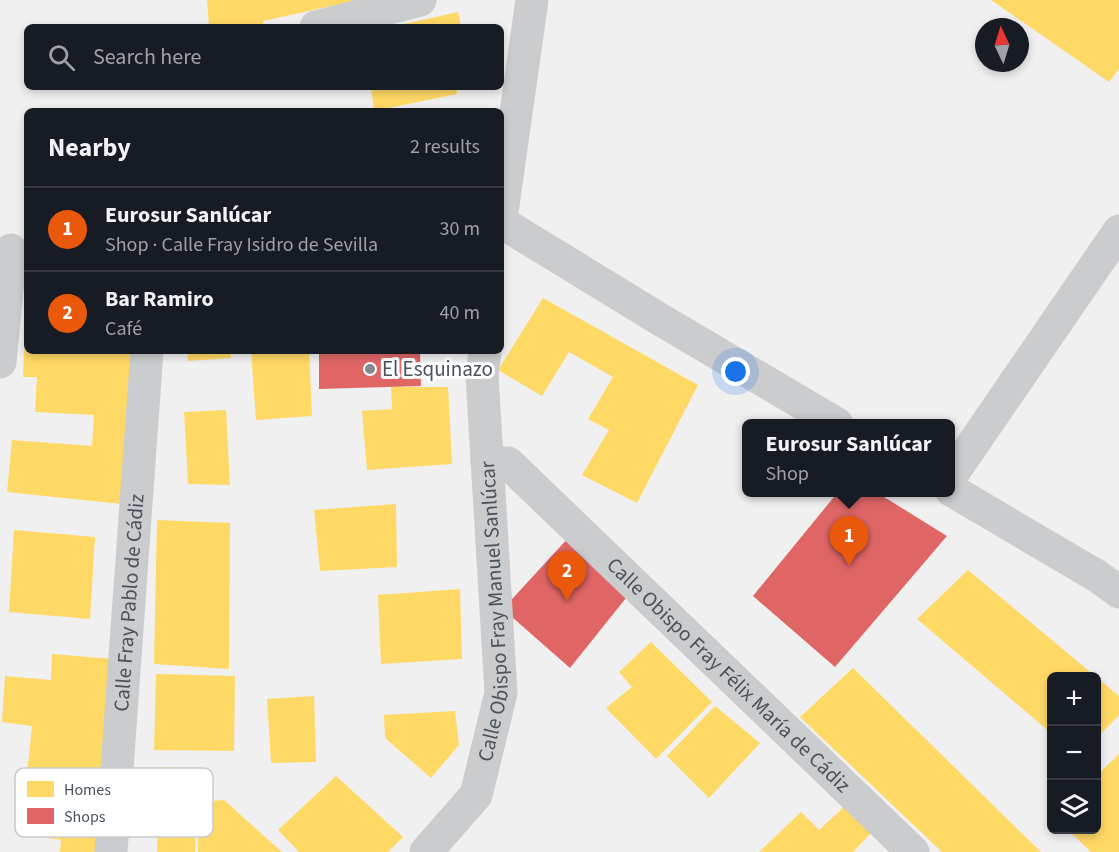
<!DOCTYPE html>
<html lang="en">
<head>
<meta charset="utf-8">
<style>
  :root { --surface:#171b24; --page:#242831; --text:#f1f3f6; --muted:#9ea1a6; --line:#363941; --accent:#ea580c }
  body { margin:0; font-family:"Source Sans 3",sans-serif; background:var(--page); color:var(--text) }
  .controls { position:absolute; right:18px; bottom:18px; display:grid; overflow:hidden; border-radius:9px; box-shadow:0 3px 9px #0003 }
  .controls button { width:54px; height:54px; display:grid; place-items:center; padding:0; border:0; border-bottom:2px solid var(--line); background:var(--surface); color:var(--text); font:30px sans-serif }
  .compass { position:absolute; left:975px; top:18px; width:54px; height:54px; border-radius:50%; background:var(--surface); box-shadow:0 3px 9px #0003; rotate:356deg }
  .you { position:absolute; left:736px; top:372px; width:21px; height:21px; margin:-15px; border:4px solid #fff; border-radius:50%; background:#1a73e8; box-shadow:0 0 0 9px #1a73e833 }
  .badge { display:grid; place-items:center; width:39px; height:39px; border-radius:50%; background:var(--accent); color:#fff; font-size:20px; font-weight:700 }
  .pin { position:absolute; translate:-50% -50px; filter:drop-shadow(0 2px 3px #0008) }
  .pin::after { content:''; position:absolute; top:32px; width:21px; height:18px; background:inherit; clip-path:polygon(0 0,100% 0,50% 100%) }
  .popup { position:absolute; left:742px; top:419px; width:213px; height:78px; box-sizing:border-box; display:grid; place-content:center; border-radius:9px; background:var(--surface); filter:drop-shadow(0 2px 4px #0005); font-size:20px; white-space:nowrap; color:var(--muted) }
  .popup b { font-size:22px; color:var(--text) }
  .popup::after { content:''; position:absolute; left:50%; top:100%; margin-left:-12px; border:12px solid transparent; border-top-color:var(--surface) }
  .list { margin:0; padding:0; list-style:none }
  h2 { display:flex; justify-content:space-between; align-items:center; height:78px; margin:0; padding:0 24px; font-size:26px }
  h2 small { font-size:20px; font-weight:400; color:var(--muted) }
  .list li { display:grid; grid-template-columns:39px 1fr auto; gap:18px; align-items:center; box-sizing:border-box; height:84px; padding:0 24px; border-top:2px solid var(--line) }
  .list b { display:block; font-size:22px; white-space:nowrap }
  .list p { margin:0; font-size:20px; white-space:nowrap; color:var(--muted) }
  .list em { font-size:20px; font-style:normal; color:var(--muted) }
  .icon { flex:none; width:33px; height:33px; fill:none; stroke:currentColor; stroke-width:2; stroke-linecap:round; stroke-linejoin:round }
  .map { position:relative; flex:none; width:1119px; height:852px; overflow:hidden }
  .search { position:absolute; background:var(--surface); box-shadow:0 3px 9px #0003; left:24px; top:24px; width:480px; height:66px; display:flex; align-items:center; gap:15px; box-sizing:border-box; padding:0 21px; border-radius:9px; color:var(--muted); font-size:22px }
  .panel { position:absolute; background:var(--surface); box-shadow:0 3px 9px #0003; left:24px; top:108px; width:480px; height:246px; border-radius:9px }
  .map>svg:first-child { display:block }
  .homes { fill:#ffd966 }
  .shops { fill:#e06666 }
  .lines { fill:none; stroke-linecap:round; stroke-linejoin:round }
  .minor { stroke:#cbccce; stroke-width:33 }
  .poi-dot { fill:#848a8f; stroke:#fff; stroke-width:2 }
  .labels { text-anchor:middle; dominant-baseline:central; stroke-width:6; stroke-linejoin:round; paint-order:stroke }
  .poi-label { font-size:21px; fill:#49535b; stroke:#fff; text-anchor:start }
  .street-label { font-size:21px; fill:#49535b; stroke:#fff }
  .key { fill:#fff; stroke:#c8cbce; stroke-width:1.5 }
  .key-label { font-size:16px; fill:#49535b }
</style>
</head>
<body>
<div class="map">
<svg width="1119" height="852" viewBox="0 0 1119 852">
  <rect width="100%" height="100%" fill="#f1f0f0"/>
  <!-- homes -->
  <path class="homes" d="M 207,0 L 359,0 L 263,21 L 263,27 L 209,27 Z
    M 991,0 L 1119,0 L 1119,69 L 1109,82 Z
    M 458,12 L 461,27 L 395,27 L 395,26 Z
    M 371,87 L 456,87 L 457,94 L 374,111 Z
    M 543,298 L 698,385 L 637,503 L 582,475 L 609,430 L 588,419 L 613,377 L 569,352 L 542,396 L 498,370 Z
    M 24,349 L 27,349 L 27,351 L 141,351 L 131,505 L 7,492 L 12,440 L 92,446 L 94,415 L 35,412 L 37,377 L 23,377 Z
    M 187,351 L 231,351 L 231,358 L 188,361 Z
    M 251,351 L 309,351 L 312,416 L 256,420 Z
    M 391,387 L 448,387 L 452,464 L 367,470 L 362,411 L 392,409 Z
    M 226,410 L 230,485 L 188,484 L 184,412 Z
    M 396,504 L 397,567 L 320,571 L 314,510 Z
    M 157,520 L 230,523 L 229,669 L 154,664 Z
    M 14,530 L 95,537 L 90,619 L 9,612 Z
    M 968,570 L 1095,676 L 1052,676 L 1052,734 L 917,619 Z
    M 460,589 L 462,659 L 381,664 L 378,595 Z
    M 651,642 L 712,702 L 656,759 L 606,708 L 632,687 L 619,672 Z
    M 52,654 L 114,659 L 105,852 L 60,852 L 61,840 L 48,838 L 53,795 L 25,794 L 32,726 L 2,722 L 5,676 L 51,680 Z
    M 853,668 L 1041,852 L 942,852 L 800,717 Z
    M 156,674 L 235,676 L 234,751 L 154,750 Z
    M 1096,677 L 1119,696 L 1119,715 L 1096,739 Z
    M 314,696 L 316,762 L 271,763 L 267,699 Z
    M 715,706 L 760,743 L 709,798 L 667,756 Z
    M 455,711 L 459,745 L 431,778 L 385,738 L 384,715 Z
    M 1119,754 L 1119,852 L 1091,852 L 1068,830 L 1096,830 L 1096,776 Z
    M 160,767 L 198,769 L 195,852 L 157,852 Z
    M 336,776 L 403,837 L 388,852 L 299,852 L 278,830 Z
    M 224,800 L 282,852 L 198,852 L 199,802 Z
    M 846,805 L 872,832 L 853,852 L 759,852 L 801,812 L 819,830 Z"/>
  <!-- shops -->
  <path class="shops" d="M 319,351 L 420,351 L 421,386 L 319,389 Z
    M 838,492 L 876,492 L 947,536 L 835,667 L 753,596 Z
    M 570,536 L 630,593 L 570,668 L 503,609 Z"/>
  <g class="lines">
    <!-- minor -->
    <g class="minor">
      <path d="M 316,27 L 420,0"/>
      <path d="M 501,219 L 532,0"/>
      <path d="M 501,222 L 656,317 L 837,424"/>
      <path d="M 0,362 L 11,250"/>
      <path id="s1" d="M 487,463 L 508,463 L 913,852"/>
      <path d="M 951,476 L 1119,231"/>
      <path d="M 951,490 L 1097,576 L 1119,592"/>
      <path id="s2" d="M 111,852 L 147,351"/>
      <path id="s3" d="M 426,852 L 476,795 L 501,693 L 482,375 L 485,351"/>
    </g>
  </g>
  <!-- markers -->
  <circle class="poi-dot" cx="370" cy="369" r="6"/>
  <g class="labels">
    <!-- poi labels -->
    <g class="poi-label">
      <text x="382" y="369">El Esquinazo</text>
    </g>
    <!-- street labels -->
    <g class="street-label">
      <text stroke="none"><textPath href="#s2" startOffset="250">Calle Fray Pablo de Cádiz</textPath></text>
      <text stroke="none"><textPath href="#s3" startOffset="262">Calle Obispo Fray Manuel Sanlúcar</textPath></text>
      <text stroke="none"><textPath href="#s1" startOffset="327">Calle Obispo Fray Félix María de Cádiz</textPath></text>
    </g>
  </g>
  <!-- legend -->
  <rect x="15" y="768" width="198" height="69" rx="9" class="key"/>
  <rect x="27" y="781" width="27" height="16" fill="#ffd966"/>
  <rect x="27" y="808" width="27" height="16" fill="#e06666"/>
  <g class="key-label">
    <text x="64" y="795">Homes</text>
    <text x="64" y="822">Shops</text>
  </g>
</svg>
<div class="controls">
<button>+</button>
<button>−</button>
<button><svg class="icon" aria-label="layers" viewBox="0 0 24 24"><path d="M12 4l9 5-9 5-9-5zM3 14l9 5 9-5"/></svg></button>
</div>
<svg class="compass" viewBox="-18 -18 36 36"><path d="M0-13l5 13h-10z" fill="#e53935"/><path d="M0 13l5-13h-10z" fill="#9ea1a6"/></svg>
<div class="you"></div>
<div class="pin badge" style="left:849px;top:566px">1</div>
<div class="popup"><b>Eurosur Sanlúcar</b>Shop</div>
<div class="pin badge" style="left:567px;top:601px">2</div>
<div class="search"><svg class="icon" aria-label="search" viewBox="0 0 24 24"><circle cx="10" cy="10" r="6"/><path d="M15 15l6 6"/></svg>Search here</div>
<section class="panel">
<h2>Nearby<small>2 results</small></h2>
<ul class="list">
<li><span class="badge">1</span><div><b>Eurosur Sanlúcar</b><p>Shop · Calle Fray Isidro de Sevilla</p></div><em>30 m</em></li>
<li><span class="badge">2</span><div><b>Bar Ramiro</b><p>Café</p></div><em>40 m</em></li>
</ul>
</section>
</div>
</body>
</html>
